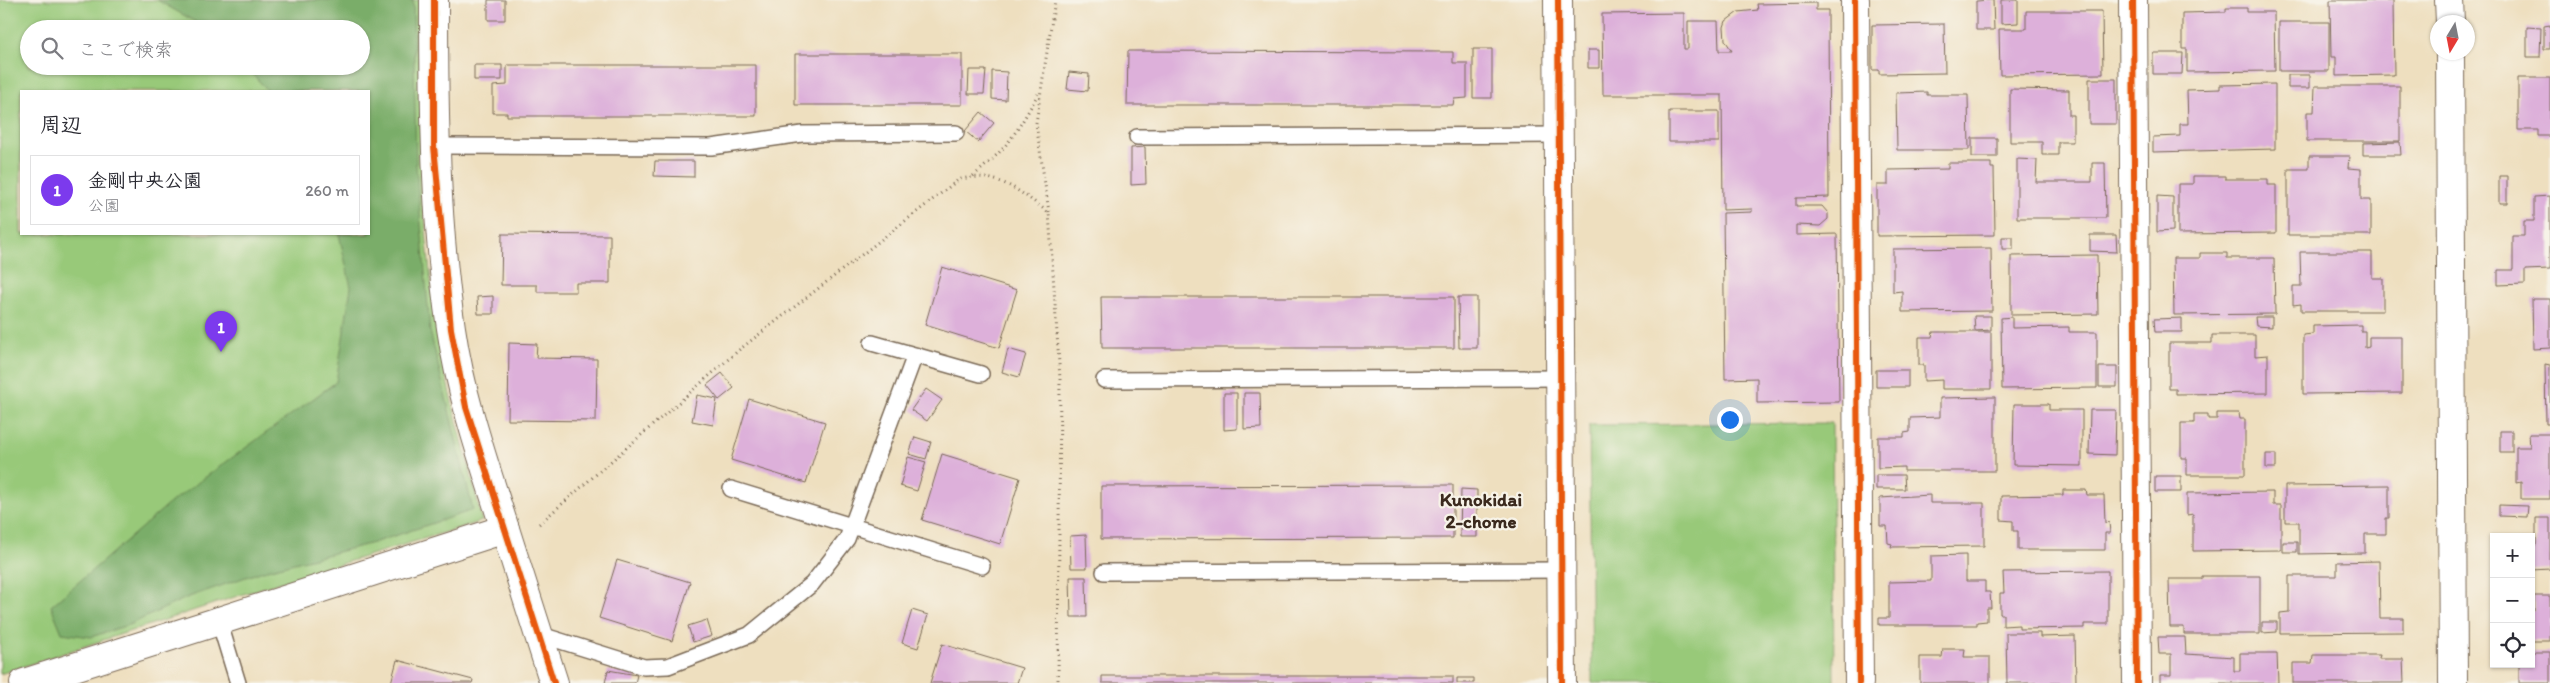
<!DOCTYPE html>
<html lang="ja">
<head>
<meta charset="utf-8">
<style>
  :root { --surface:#fff; --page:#f2f2f3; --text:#2b2b33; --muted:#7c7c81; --line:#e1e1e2; --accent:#7c3aed }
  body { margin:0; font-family:Itim,"Klee One",sans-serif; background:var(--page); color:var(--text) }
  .controls { position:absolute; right:15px; bottom:15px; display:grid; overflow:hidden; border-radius:0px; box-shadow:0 1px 4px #0004 }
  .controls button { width:45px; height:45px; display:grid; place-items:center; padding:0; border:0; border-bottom:1px solid var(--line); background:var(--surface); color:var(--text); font:25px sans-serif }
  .compass { position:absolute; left:2430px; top:15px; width:45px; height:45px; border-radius:50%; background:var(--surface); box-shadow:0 1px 4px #0004; rotate:190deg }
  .you { position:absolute; left:1729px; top:419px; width:18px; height:18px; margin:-12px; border:4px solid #fff; border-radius:50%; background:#1a73e8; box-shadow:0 0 0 8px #1a73e833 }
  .badge { display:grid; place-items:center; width:32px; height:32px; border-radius:50%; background:var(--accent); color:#fff; font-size:16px; font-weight:700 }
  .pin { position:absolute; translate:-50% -41px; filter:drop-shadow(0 1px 2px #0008) }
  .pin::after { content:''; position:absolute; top:26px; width:18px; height:15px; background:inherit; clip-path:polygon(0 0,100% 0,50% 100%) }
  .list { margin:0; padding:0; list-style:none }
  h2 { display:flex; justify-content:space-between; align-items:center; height:65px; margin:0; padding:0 20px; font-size:21px }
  h2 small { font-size:16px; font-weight:400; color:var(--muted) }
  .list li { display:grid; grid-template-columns:32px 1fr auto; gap:15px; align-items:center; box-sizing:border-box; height:70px; margin:0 10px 10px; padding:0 10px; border:1px solid var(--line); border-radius:0px }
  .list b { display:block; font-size:19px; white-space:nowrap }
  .list p { margin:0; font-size:16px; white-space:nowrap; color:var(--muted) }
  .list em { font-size:16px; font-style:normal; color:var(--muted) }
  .icon { flex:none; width:28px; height:28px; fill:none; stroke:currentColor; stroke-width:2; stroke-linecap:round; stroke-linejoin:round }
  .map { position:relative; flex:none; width:2550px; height:683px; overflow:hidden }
  .search { position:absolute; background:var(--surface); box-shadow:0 1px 4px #0004; left:20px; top:20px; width:350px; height:55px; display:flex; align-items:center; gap:12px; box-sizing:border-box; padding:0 18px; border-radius:28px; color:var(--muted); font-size:19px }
  .panel { position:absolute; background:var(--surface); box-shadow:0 1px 4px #0004; left:20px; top:90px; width:350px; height:145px; border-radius:0px }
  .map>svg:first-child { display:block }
  .green { fill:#98c979; stroke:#6a7a4c; fill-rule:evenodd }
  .forest { fill:#7aad69; stroke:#5a6c44 }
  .building { fill:#ddb0da }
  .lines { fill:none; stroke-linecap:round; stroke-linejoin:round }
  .service-casing { stroke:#7a6956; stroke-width:18 }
  .minor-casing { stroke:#7a6956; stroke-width:30 }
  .tertiary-casing { stroke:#7a6956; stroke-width:30 }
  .path { stroke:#7a6956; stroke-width:3; stroke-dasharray:1 4; stroke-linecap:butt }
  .service { stroke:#fff; stroke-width:15 }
  .minor { stroke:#fff; stroke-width:28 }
  .tertiary { stroke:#fff; stroke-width:28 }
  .cycleway-casing { stroke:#f7f3e8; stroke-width:9 }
  .cycleway { stroke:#e8590c; stroke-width:6 }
  .labels { text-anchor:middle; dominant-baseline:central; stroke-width:4.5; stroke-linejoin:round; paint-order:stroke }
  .neighbourhood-label { font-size:19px; font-weight:bold; fill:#3b2a1e; stroke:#f7f3e8 }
</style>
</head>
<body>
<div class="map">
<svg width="2550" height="683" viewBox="0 0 2550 683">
  <rect width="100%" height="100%" fill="#f7f3e8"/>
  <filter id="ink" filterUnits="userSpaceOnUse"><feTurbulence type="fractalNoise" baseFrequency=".02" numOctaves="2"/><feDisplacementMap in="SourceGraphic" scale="10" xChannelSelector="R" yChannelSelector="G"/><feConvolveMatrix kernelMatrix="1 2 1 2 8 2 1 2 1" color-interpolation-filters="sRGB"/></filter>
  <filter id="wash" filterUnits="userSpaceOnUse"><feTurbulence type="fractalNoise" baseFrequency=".0096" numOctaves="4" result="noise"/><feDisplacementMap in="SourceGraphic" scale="20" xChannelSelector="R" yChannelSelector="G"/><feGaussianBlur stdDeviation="1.12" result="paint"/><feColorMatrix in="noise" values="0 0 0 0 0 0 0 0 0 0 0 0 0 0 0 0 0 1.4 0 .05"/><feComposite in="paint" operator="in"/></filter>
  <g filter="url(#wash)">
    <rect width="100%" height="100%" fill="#eedfbf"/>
    <!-- green -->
    <path class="green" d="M 0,0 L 420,0 C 419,107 421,215 436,322 C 445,390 468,455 482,521 L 262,588 L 0,674 ZM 29,29 L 361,29 L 361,66 L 29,66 ZM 21,91 L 369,91 L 369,234 L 21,234 Z
      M 1832,423 L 1834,683 L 1592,683 L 1589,425 Z"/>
    <!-- forest -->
    <path class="forest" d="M 157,0 L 413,0 L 416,165 L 430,331 L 473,510 L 373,543 L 263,571 L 186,598 L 131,624 L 91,637 L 62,633 L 51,606 L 170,503 L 336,382 L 351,287 L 339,234 L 369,234 L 369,91 L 268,91 L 245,66 L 361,66 L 361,29 L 208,29 Z"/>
    <g id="blocks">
      <!-- building -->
      <path class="building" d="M 488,0 L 505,0 L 505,20 L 488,20 Z
        M 1989,0 L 1993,0 L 1994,30 L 1976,30 L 1976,1 Z
        M 2001,0 L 2018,0 L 2018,23 L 2001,24 Z
        M 2330,0 L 2393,0 L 2394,75 L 2336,76 L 2336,57 L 2331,57 Z
        M 1816,3 L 1816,10 L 1828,10 L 1829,197 L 1796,198 L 1796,206 L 1822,206 L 1828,213 L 1828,219 L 1820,226 L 1796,225 L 1796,235 L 1837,234 L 1839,402 L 1757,403 L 1757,378 L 1725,379 L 1723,213 L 1752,212 L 1752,209 L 1723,210 L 1722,95 L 1603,95 L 1602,14 L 1684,13 L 1684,49 L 1688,49 L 1688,21 L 1718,21 L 1719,51 L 1732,51 L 1725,40 L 1724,27 L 1726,21 L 1738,12 L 1758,10 L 1757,4 Z
        M 2226,8 L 2247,8 L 2247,12 L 2274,12 L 2275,71 L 2187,72 L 2187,49 L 2182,49 L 2182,13 L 2226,12 Z
        M 2026,11 L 2102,11 L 2103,74 L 2000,75 L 1999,29 L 2026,29 Z
        M 2279,22 L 2329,22 L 2329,71 L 2279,71 Z
        M 1944,24 L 1945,73 L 1879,74 L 1879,70 L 1872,70 L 1872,25 Z
        M 2550,25 L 2550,49 L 2544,49 L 2544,26 Z
        M 2527,27 L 2541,28 L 2540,57 L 2527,57 Z
        M 1473,49 L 1492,49 L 1492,98 L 1473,98 Z
        M 1588,50 L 1599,50 L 1599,68 L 1588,68 Z
        M 1128,51 L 1453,52 L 1453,63 L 1467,63 L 1467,98 L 1454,99 L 1453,105 L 1127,105 Z
        M 2153,53 L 2183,53 L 2182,74 L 2153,74 Z
        M 795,54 L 962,54 L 962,105 L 795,105 Z
        M 474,65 L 502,65 L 502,80 L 474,80 Z
        M 507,65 L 756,65 L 756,116 L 507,116 L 507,113 L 493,113 L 493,86 L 507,85 Z
        M 969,70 L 986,70 L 984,94 L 968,94 Z
        M 992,71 L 1007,72 L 1006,100 L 992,99 Z
        M 1069,72 L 1089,74 L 1088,91 L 1067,89 Z
        M 2288,75 L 2310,75 L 2310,88 L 2288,88 Z
        M 2518,78 L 2550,78 L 2550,136 L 2538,136 L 2538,130 L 2518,130 Z
        M 2089,79 L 2116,79 L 2116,124 L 2089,124 Z
        M 2275,84 L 2275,149 L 2153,152 L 2153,137 L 2180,136 L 2180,124 L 2188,124 L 2187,90 L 2220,89 L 2220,85 Z
        M 2315,86 L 2400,86 L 2400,141 L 2307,141 L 2307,112 L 2314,112 Z
        M 2010,89 L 2069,90 L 2069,115 L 2073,115 L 2073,142 L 2058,142 L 2058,155 L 2042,155 L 2042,142 L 2010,142 Z
        M 1927,92 L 1927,95 L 1968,95 L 1969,150 L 1897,150 L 1896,93 Z
        M 1669,111 L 1719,111 L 1719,142 L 1669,142 Z
        M 981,112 L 994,123 L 978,142 L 965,131 Z
        M 1972,138 L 1997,138 L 1997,157 L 1972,157 Z
        M 2400,142 L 2401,155 L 2363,155 L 2363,143 Z
        M 1145,147 L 1146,184 L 1131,185 L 1131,148 Z
        M 2309,156 L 2349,156 L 2348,168 L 2361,169 L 2361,200 L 2371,200 L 2371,235 L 2288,235 L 2288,169 L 2309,169 Z
        M 2017,159 L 2037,160 L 2036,182 L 2092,182 L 2092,163 L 2105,163 L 2106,218 L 2017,218 Z
        M 655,161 L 694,161 L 694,177 L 654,176 Z
        M 1948,163 L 1991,163 L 1991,168 L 1994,168 L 1995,235 L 1877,236 L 1877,185 L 1888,185 L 1888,170 L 1948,169 Z
        M 2193,176 L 2225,176 L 2225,179 L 2268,179 L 2268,185 L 2276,185 L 2276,233 L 2178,234 L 2178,184 L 2193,184 Z
        M 2499,176 L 2507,176 L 2507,203 L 2499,203 Z
        M 2157,196 L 2173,197 L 2173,231 L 2157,232 Z
        M 2550,196 L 2550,269 L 2525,270 L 2525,284 L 2498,285 L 2498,270 L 2513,270 L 2513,236 L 2524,236 L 2524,221 L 2534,221 L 2534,197 Z
        M 502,234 L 610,235 L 610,283 L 576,283 L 576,292 L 537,292 L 537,285 L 501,285 Z
        M 2090,235 L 2116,235 L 2117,252 L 2090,251 Z
        M 2002,237 L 2013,237 L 2013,249 L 2002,249 Z
        M 1991,248 L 1992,311 L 1902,312 L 1902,291 L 1893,292 L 1893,249 Z
        M 2300,252 L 2372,252 L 2372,278 L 2383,278 L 2383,311 L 2301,311 L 2301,304 L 2293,305 L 2293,286 L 2301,286 Z
        M 2200,253 L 2227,253 L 2227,258 L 2274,258 L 2275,314 L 2174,315 L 2173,258 L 2200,258 Z
        M 2097,255 L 2098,314 L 2011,315 L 2011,256 Z
        M 942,267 L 1017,290 L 999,348 L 925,325 Z
        M 493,296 L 493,314 L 478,314 L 477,297 Z
        M 1101,297 L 1454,297 L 1454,348 L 1102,348 Z
        M 1458,297 L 1477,297 L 1477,348 L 1459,348 Z
        M 2532,299 L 2550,299 L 2550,348 L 2533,349 Z
        M 1974,316 L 1991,316 L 1991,330 L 1975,331 Z
        M 2012,317 L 2012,328 L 2069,327 L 2069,332 L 2097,332 L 2097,388 L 2002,389 L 2001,318 Z
        M 2255,317 L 2272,317 L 2272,327 L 2256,326 Z
        M 2182,318 L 2182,332 L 2155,332 L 2154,319 Z
        M 2361,325 L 2361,331 L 2365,331 L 2365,348 L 2369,347 L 2369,337 L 2402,337 L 2402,393 L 2303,394 L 2303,335 L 2313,334 L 2313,326 Z
        M 1933,332 L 1991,332 L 1991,389 L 1942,389 L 1942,380 L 1924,381 L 1924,365 L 1919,365 L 1919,337 L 1932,337 Z
        M 2212,335 L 2255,335 L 2255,356 L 2268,355 L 2268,393 L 2176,394 L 2176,389 L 2169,389 L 2169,343 L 2212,343 Z
        M 509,343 L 537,344 L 536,358 L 597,359 L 596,421 L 508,420 Z
        M 1008,349 L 1026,354 L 1019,377 L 1002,372 Z
        M 2545,364 L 2550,365 L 2550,424 L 2546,424 Z
        M 2099,367 L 2117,367 L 2117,387 L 2099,387 Z
        M 1876,370 L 1908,370 L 1908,387 L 1876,387 Z
        M 722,373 L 734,388 L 719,400 L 707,385 Z
        M 926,389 L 942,400 L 927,421 L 911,410 Z
        M 1224,393 L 1237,393 L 1237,429 L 1224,430 Z
        M 1244,393 L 1260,393 L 1261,428 L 1244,429 Z
        M 697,395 L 717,399 L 713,425 L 692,421 Z
        M 1995,397 L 1995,471 L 1904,471 L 1904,467 L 1878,468 L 1878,437 L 1904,437 L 1904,433 L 1910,432 L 1910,418 L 1940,417 L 1940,398 Z
        M 749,399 L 825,422 L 806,483 L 731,460 Z
        M 2014,404 L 2049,404 L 2049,410 L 2082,410 L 2082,466 L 2013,465 Z
        M 2090,410 L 2116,410 L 2115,455 L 2089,454 Z
        M 2217,413 L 2239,413 L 2240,419 L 2245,419 L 2245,475 L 2187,475 L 2187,458 L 2181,458 L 2181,423 L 2194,423 L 2194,414 L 2208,414 L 2208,419 L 2217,419 Z
        M 2500,431 L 2512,431 L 2512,452 L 2500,452 Z
        M 2529,434 L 2550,434 L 2550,499 L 2521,499 L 2521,482 L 2516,483 L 2516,447 L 2530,447 Z
        M 915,437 L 931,442 L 926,459 L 909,454 Z
        M 942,454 L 1020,478 L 1000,544 L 922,520 Z
        M 2266,454 L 2276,454 L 2276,468 L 2266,468 Z
        M 908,457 L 926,462 L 917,491 L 900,486 Z
        M 1876,475 L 1904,475 L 1905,489 L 1876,489 Z
        M 2155,476 L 2181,476 L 2181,492 L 2155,492 Z
        M 1453,485 L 1453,538 L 1101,539 L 1101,486 Z
        M 2389,485 L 2389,518 L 2386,518 L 2386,534 L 2365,534 L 2365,553 L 2299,554 L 2299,522 L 2285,522 L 2285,486 Z
        M 1461,489 L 1477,490 L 1477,537 L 1460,537 Z
        M 2063,490 L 2086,490 L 2087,495 L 2104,495 L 2105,523 L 2109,522 L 2110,533 L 2105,533 L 2105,550 L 2018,550 L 2018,531 L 2013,531 L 2013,521 L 2001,520 L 2001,496 L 2063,495 Z
        M 2273,492 L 2273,505 L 2281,505 L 2281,550 L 2193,551 L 2193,514 L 2187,515 L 2187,493 Z
        M 1930,495 L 1930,503 L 1984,503 L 1984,546 L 1891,547 L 1892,544 L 1888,543 L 1887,526 L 1880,526 L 1880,498 Z
        M 2499,505 L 2528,506 L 2527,517 L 2499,516 Z
        M 2536,518 L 2550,518 L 2550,569 L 2531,570 L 2531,546 L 2536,545 Z
        M 1086,535 L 1087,568 L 1071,568 L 1070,536 Z
        M 2283,542 L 2297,542 L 2297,552 L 2283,552 Z
        M 1966,555 L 1966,581 L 1985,581 L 1985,592 L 1990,592 L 1991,608 L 1987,608 L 1987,621 L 1977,622 L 1977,625 L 1879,625 L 1879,618 L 1889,618 L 1889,582 L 1931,581 L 1931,556 Z
        M 617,560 L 690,582 L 672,641 L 599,618 Z
        M 2379,561 L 2380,618 L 2403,618 L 2403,632 L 2280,633 L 2280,613 L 2289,612 L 2289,576 L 2337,576 L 2337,562 Z
        M 2108,571 L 2108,624 L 2084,624 L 2084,628 L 2019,629 L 2019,625 L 2003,626 L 2003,614 L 2000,614 L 2000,593 L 2004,593 L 2003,572 Z
        M 2202,576 L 2260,576 L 2260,634 L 2184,634 L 2184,627 L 2170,627 L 2169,579 L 2202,579 Z
        M 1070,577 L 1086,577 L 1087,617 L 1071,617 Z
        M 2534,596 L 2550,596 L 2550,641 L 2531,641 L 2531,610 L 2534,610 Z
        M 912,610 L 928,615 L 918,648 L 902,643 Z
        M 707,620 L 712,636 L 693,642 L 688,626 Z
        M 2262,622 L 2277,622 L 2277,632 L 2262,633 Z
        M 2006,633 L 2040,633 L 2040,637 L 2075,636 L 2076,683 L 2007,683 Z
        M 2158,637 L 2185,637 L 2186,654 L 2234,657 L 2234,671 L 2240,671 L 2240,653 L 2277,653 L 2278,683 L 2160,683 L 2160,675 L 2171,675 L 2171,654 L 2159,654 Z
        M 942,644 L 1022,668 L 1017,683 L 930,683 Z
        M 1943,649 L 1965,649 L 1964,657 L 1990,657 L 1990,683 L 1920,683 L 1920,657 L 1942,657 Z
        M 2531,652 L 2550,652 L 2550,683 L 2519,683 L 2519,664 L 2531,664 Z
        M 2313,655 L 2380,655 L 2379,659 L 2403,659 L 2404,683 L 2293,683 L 2293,663 L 2312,663 Z
        M 397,660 L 473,680 L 472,683 L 391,683 Z
        M 608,670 L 637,675 L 635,683 L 605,683 Z
        M 1102,676 L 1453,676 L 1453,683 L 1102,683 Z
        M 1457,678 L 1474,678 L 1474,683 L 1457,683 Z"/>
    </g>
  </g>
  <g filter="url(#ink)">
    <use href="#blocks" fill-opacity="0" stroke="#7a6956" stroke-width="1"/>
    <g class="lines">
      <!-- service casing -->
      <g class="service-casing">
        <path id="service" d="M 1137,137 L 1559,135
          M 434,146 L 711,147 L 802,134 L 956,133
          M 872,343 L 981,374
          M 1104,380 L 1560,378
          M 731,489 L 982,566
          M 1104,572 L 1562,570
          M 219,621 L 238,683
          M 538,634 L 644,667 L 668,666 L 749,635 L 812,584 L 847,539 L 915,355"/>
      </g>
      <!-- minor casing -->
      <g class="minor-casing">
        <path id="minor" d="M 1855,0 L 1859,683
          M 2133,0 L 2137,683
          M 219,621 L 505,529 L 554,683"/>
      </g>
      <!-- tertiary casing -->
      <g class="tertiary-casing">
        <path id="tertiary" d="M 434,0 C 434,110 435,220 451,328 C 461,397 484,463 505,529
          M 1558,0 L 1562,683
          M 2449,0 L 2450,22
          M 2450,52 L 2453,683
          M 24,683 L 219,621"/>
      </g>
      <!-- path -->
      <path class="path" d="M 973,176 C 1008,148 1017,132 1038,94
        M 1049,212 L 1036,123 L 1055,0
        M 539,524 L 739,350 L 958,180 C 995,169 1021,192 1049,213 L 1060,379 L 1058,683"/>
      <!-- service -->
      <use href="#service" class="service"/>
      <!-- minor -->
      <use href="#minor" class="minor"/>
      <!-- tertiary -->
      <use href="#tertiary" class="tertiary"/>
      <!-- cycleway casing -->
      <g class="cycleway-casing">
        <path id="cycleway" d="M 434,0 L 434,146 L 451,329 L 466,407 L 554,683
          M 1558,0 L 1562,683
          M 1855,0 L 1859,683
          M 2133,0 L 2137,683"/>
      </g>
      <!-- cycleway -->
      <use href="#cycleway" class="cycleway"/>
    </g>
  </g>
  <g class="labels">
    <!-- neighbourhood labels -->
    <g class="neighbourhood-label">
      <text x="1481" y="499">Kunokidai<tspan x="1481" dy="22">2-chome</tspan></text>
    </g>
  </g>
</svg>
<div class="controls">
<button>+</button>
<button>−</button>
<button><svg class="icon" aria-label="locate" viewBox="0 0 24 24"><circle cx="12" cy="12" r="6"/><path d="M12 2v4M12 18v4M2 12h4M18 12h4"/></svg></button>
</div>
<svg class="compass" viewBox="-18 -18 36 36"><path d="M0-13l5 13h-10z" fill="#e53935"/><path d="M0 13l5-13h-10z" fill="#7c7c81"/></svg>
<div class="you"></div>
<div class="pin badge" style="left:221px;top:352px">1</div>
<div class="search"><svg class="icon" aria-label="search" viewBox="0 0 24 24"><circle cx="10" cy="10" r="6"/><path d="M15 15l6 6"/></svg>ここで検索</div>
<section class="panel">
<h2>周辺<small></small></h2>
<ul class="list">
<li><span class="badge">1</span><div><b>金剛中央公園</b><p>公園</p></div><em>260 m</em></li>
</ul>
</section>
</div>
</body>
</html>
